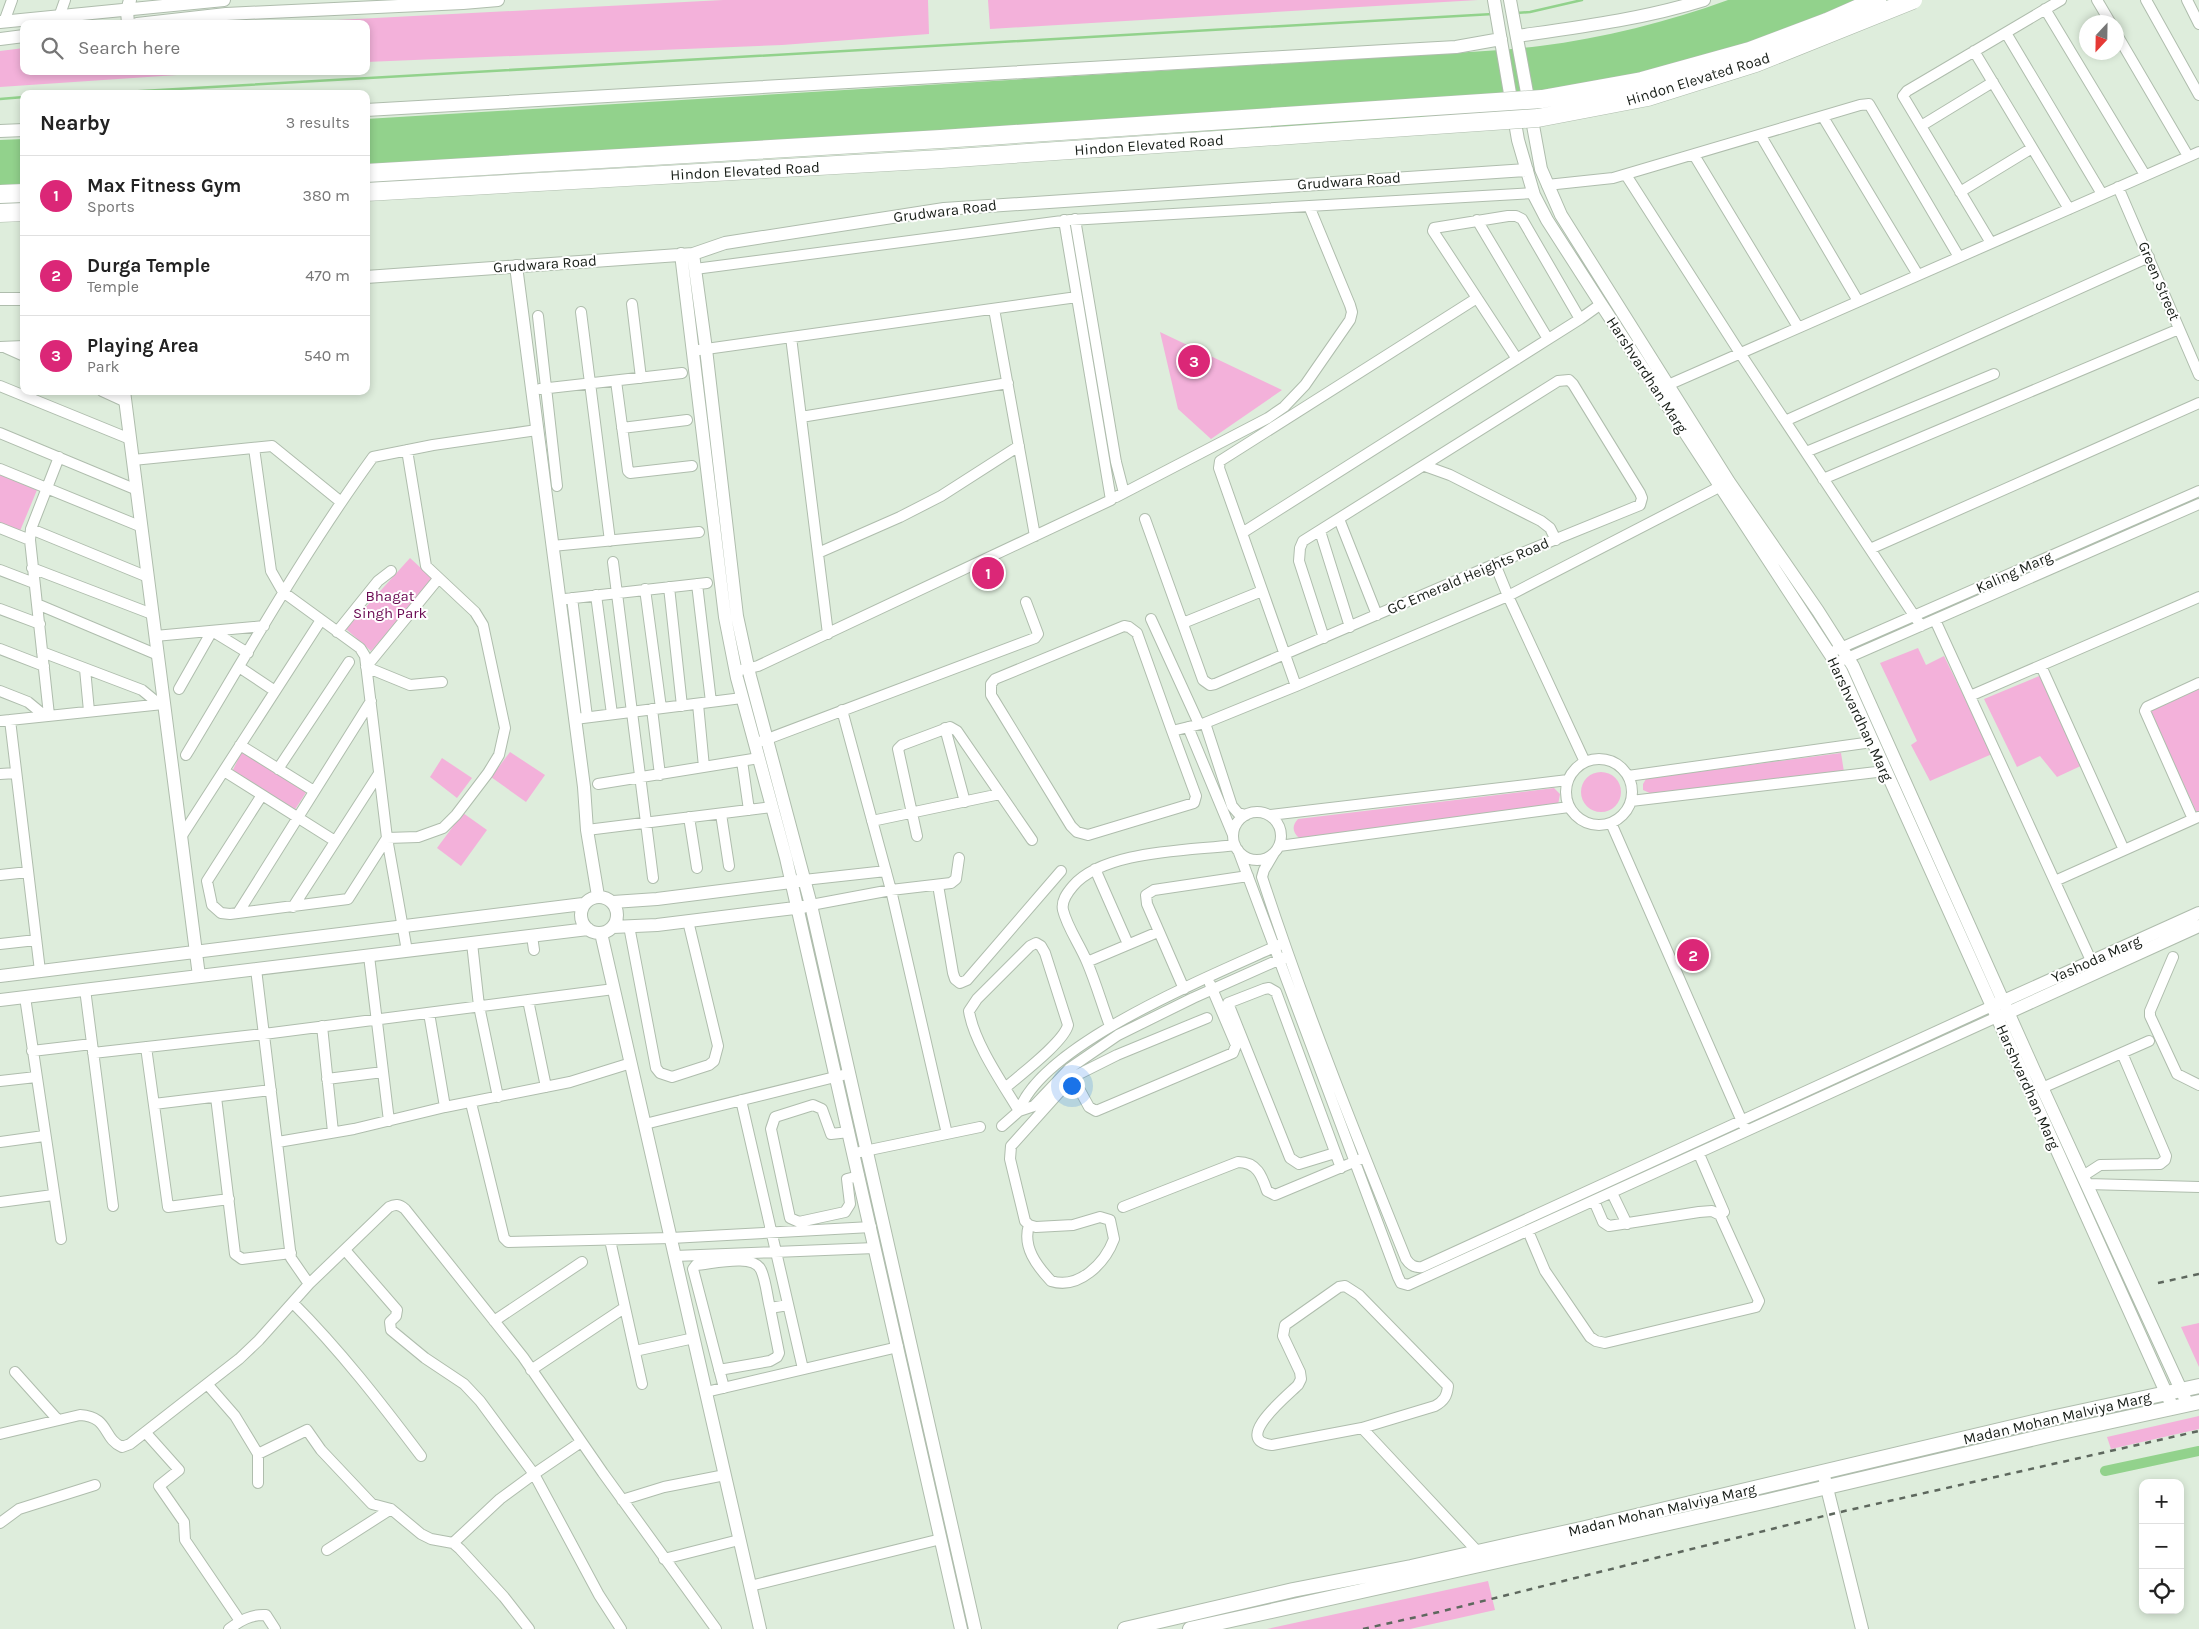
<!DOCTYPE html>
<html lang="en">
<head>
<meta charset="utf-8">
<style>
  :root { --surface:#fff; --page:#f6f6f6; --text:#222; --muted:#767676; --line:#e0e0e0; --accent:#db2777 }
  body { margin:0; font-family:Karla,sans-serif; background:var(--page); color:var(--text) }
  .controls { position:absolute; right:15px; bottom:15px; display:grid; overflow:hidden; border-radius:10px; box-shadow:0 2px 8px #0003 }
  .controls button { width:45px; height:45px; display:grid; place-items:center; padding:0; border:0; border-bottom:1px solid var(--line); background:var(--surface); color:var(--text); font:25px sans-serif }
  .compass { position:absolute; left:2079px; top:15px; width:45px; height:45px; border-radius:50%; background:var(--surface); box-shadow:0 2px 8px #0003; rotate:202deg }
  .you { position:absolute; left:1071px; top:1085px; width:18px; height:18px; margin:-12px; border:4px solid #fff; border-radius:50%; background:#1a73e8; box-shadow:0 0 0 8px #1a73e833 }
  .badge { display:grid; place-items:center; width:32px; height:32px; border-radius:50%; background:var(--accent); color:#fff; font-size:16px; font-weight:700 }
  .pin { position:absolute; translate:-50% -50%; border:2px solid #fff; box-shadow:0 1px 5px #0006 }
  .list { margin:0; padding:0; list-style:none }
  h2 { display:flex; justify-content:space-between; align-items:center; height:65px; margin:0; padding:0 20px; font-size:21px }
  h2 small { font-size:16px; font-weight:400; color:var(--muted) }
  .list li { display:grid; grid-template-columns:32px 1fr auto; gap:15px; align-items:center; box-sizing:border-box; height:80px; padding:0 20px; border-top:1px solid var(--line) }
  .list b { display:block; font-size:19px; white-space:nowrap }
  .list p { margin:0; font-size:16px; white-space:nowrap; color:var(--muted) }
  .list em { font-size:16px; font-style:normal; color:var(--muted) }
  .icon { flex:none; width:28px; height:28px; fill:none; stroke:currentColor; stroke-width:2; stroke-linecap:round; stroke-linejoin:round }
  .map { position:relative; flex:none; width:2199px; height:1629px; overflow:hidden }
  .search { position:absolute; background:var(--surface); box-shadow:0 2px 8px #0003; left:20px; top:20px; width:350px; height:55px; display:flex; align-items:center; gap:12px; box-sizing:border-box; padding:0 18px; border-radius:10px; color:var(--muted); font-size:19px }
  .panel { position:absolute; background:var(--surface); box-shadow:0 2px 8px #0003; left:20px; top:90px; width:350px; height:305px; border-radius:10px }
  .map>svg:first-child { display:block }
  .green { fill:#f3b1da }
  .water { fill:#92d28c }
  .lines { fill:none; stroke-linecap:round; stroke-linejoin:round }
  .stream { stroke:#92d28c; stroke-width:2.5 }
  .canal { stroke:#92d28c; stroke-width:10 }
  .minor-casing { stroke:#afbdad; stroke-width:12 }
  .tertiary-casing { stroke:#afbdad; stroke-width:14 }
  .secondary-casing { stroke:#afbdad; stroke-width:16 }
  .motorway-casing { stroke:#afbdad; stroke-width:19 }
  .minor { stroke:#fff; stroke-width:10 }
  .tertiary { stroke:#fff; stroke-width:12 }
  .secondary { stroke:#fff; stroke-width:14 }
  .motorway { stroke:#fff; stroke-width:18 }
  .rail { stroke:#5e685e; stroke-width:2.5; stroke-dasharray:6 6; stroke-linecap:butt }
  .motorway-bridge-casing { stroke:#afbdad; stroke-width:19; stroke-linecap:butt }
  .motorway-bridge { stroke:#fff; stroke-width:18 }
  .labels { text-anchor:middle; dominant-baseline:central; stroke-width:4; stroke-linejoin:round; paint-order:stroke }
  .street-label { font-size:15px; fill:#181e18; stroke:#fff }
  .park-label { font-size:15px; fill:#690851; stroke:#fff }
</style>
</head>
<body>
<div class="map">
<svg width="2199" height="1629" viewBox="0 0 2199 1629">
  <rect width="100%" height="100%" fill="#deeddc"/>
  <!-- green -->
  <path class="green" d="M 723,0 L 928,0 L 929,34 L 782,45 L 366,62 L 366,24 L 298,24 L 298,22 Z
    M 988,0 L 1478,0 L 990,29 Z
    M 24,48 L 24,71 L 236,71 L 0,87 L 0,51 Z
    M 1160,332 L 1282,390 L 1211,439 L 1178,409 Z
    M 0,475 L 37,490 L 20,531 L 0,523 Z
    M 410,558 L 434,580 L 371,651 L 346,629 Z
    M 1918,648 L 1926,665 L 1944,656 L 1992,754 L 1930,781 L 1911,745 L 1917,741 L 1880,663 Z
    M 2044,674 L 2085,764 L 2057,777 L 2040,756 L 2017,767 L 1984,699 Z
    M 2199,688 L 2199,812 L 2197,813 L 2149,709 Z
    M 242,751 L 307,791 L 294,811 L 231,774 Z
    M 510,752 L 545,775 L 526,802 L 491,777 Z
    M 1841,753 L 1844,772 L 1652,794 L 1643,790 L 1643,784 L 1646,779 L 1650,778 Z
    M 442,758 L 472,778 L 457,798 L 430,777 Z
    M1581 792a20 20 0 1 1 40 0a20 20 0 1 1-40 0Z
    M 1554,788 L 1560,794 L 1558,805 L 1299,838 C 1292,832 1292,825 1298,819 Z
    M 463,813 L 487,830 L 461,866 L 437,848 Z
    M 2199,1323 L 2199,1367 L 2181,1327 Z
    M 2199,1416 L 2199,1429 L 2111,1449 L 2107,1437 Z
    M 1488,1581 L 1495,1610 L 1410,1629 L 1267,1629 Z"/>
  <!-- water -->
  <path class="water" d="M 1728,0 L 1880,0 L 1762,51 L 1569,105 L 1399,120 L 366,178 L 366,119 L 1422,55 C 1461,52 1501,51 1540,46 C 1603,38 1668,22 1728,0 Z
    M 24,139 L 24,198 L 0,199 L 0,140 Z"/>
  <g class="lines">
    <!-- stream -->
    <path class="stream" d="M 1516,13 L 1530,12 L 1582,0
      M 89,94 L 1493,14
      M 0,99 L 24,97"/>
    <!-- canal -->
    <path class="canal" d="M 2105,1471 L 2199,1451"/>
    <!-- minor casing -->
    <g class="minor-casing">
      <path id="minor" d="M 2097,0 L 2110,22
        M 2146,0 L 2199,95
        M 2187,0 L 2199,24
        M 2045,9 L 2145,175
        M 59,17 L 65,0
        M 4,22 L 12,0
        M 2006,33 L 2102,194
        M 2116,33 L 2188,156
        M 1974,51 L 2069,209
        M 1823,117 L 1918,275
        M 1921,126 L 1993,82
        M 1761,136 L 1858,301
        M 1694,155 L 1798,327
        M 1626,175 L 1740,353 L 1921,626
        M 1547,185 L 1613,178 L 1860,105 L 1869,104 L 1959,257
        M 2118,187 L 2199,375
        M 1960,192 L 2032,148
        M 1075,219 L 1116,462 L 1124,493
        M 1477,220 L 1548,339
        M 1991,243 L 1903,96 L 1907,91 L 2061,0
        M 695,269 L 1070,220 L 1534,193
        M 632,304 L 641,378
        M 994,309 L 1035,536
        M 581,312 L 610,541
        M 538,316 L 557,486
        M 791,337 L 828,634
        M 0,347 L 24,346
        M 6,348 L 24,356
        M 699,350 L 1077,297
        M 1517,359 L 1433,231 L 1434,228 L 1508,216 L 1516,216 L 1522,219 L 1580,319
        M 616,381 L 628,471 L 630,473 L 692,466
        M 1668,385 L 2199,152
        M 0,386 L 130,439
        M 540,389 L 682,373
        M 102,391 L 126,402
        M 801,417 L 1008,383
        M 1785,421 L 2149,257
        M 622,428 L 687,420
        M 0,433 L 137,490
        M 254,448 L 271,571 L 283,592 L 360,648 L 365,656 L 387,838 L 407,951
        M 1806,452 L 1994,374
        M 133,460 L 272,446 L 341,502
        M 1425,466 L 1450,475 L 1541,521 L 1550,528 L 1556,540
        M 0,469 L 142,527
        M 1823,479 L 2179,329
        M 1116,497 L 1268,418 L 1284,407 L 1305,385 L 1350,320 L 1352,312 L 1350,305 L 1309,206
        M 1145,519 L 1203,680 L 1210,685 L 1215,684 L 1495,564 L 1640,505 L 1642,498 L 1640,493 L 1573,384 L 1569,380 L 1558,381 L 1303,541 L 1300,548 L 1299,561 L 1324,638
        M 1339,519 L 1377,615
        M 0,528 L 30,540
        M 31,529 L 148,577
        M 1320,531 L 1350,627
        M 1242,533 L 1580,319 L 1601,304
        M 552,546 L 699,532
        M 1870,549 L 2199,403
        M 818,553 L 900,517 L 941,496 L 1019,446
        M 613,562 L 653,878
        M 1495,564 L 1508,596 L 1585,762
        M 32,568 L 152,614
        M 0,570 L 34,583
        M 438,579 L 366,667 L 410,685 L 442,682
        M 697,584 L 711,702
        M 669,587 L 682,706
        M 645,589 L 661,708
        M 596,595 L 612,714
        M 572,598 L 587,717
        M 565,599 L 707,583
        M 37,604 L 158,655
        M 0,609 L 40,624
        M 1151,619 L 1199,724
        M 1935,620 L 2094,967
        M 1183,623 L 1262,591
        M 337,632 L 378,581 L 391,571
        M 155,636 L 264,626
        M 0,649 L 44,666
        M 1836,650 L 2199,491
        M 42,652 L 142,690 L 159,704
        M 1836,663 L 2199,504
        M 2041,666 L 2124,850
        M 239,667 L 275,691
        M 85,669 L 89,711
        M 741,670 L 758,666 L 1111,500 L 1064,220
        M 1296,686 L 1219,468 L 1220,461 L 1477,298
        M 179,689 L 212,631 L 248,653
        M 0,691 L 28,702 L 45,716
        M 1970,696 L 2199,597
        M 698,704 L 704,767
        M 652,709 L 660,775
        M 842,710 L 891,890 L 947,1134
        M 49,715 L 30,540 L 31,529 L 59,457
        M 575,719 L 742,698
        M 10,720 L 40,971
        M 0,721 L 163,704
        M 1205,723 L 1232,806 L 1238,813 L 1246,815
        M 1188,727 L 1233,835
        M 945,728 L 965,802
        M 1172,731 L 1137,633 L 1129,627 L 1124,626 L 995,679 L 991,684 L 991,695 L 1071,826 L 1077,832 L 1088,835 L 1194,803 L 1196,796 L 1172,731 L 1205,723 L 1296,686 L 1508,596 L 1725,484
        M 762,741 L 1035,638 L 1038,634 L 1026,602
        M 240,745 L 314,791
        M 186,755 C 247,654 304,552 373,457 L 433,445 L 537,430
        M1566 792a33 33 0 1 1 66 0a33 33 0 1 1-66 0Z
        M 742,761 L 749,810
        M 278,769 L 349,662
        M 224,771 L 335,841
        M 0,774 L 16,773
        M 1628,776 L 1872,742
        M 598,784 L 759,758
        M 262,795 L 207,881 L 212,905 L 221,913 L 230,914 L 348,899 L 387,838 L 418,837 L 443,828 L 456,815 L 488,773 L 499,755 L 505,728 L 483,625 L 475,612 L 426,566 L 407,450
        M 1631,801 L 1885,771
        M1233 836a24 24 0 1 1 48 0a24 24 0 1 1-48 0Z
        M 721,814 L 729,866
        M 1270,815 L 1568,780
        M 689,817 L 697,868
        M 2193,819 L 2145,711 L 2147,707 L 2199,683
        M 872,821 L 1000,794
        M 1611,823 L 1744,1126
        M 587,830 L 772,807
        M 917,836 L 898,749 L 902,745 L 950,727 L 957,731 L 1032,840
        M 181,837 L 321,620
        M 1279,846 L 1569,807
        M 1238,850 L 1398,1277 L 1401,1283 L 1408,1285 L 1997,1017
        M 1274,853 L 1264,870 L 1262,877 C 1304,1006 1355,1133 1406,1259 C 1410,1265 1414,1268 1422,1267 L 1992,1006
        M 1095,869 L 1128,944
        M 0,875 L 28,872
        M 804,880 L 886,871
        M 2055,881 L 2198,817
        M 938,885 L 953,973 L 955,979 L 960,983 L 967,980 L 1061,871
        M 811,905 L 891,890 L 951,883 L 956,879 L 959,858
        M 293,907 L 378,775
        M 238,913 L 371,701
        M 629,926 L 656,1068 L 660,1073 L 672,1077 L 709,1065 L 714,1061 L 718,1046 L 688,921
        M 532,936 L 534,950
        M 472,943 L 479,1006 L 498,1097
        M 0,944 L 36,940
        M 369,956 L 389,1121
        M 2173,957 L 2150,1011 L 2150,1016 L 2177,1074 L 2199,1085
        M 1087,962 L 1158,932
        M 256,969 L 291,1258 L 309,1284
        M 85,989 L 113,1206
        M 1184,989 L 1147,904 L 1146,895 L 1154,890 L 1248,876
        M 25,997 L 61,1239
        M 528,1000 L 546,1087
        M 429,1013 L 445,1107
        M 322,1026 L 333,1132
        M 1110,1026 C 1102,1005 1096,983 1087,962 C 1080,945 1067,927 1063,910 C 1061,901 1067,893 1073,886 C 1104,850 1189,851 1235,845
        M 146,1047 L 168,1207 L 229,1199
        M 32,1051 L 92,1044
        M 93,1053 L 264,1034 L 614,989
        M 1071,1074 L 1089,1107 L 1096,1111 L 1233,1053 L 1236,1045 L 1210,984
        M 327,1079 L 383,1072
        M 0,1081 L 36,1077
        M 1005,1088 C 1020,1075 1064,1042 1068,1025 L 1045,953 L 1041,946 L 1036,943 L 1030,946 L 977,999 L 969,1011 C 974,1043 1003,1084 1019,1111
        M 2042,1088 L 2149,1041
        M 216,1097 L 235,1254 L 242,1259 L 291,1253
        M 741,1100 L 803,1369
        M 471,1103 L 504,1238 L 508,1242 L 671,1238 L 871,1227
        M 154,1104 L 271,1090
        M 1019,1111 C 1042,1043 1216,974 1281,944
        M 645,1124 L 843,1075
        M 1002,1126 L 1019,1111 L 1034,1106 L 1070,1068 L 1118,1035 L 1193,998 L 1285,957
        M 849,1132 L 831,1134 L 822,1109 L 813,1105 L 775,1117 L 771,1129 L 790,1218 L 799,1222 L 845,1212 L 850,1204 L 847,1179 L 859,1176
        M 0,1142 L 44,1136
        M 278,1142 L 354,1129 L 445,1107 L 570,1082 L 631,1063
        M 860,1152 L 980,1127
        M 1335,1153 L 1299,1164 L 1290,1158 L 1228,1003 L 1264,989 L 1269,988 L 1276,992 L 1341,1168
        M 1699,1154 L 1724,1212
        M 2083,1176 L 2100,1165 L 2160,1164 L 2165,1160 L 2166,1156 L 2122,1053
        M 2087,1184 L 2199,1187
        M 1612,1193 L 1627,1224
        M 0,1202 L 53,1195
        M 1123,1207 L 1238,1162 C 1257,1162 1262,1176 1267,1191 L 1275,1195 L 1361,1159
        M 1029,1225 C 1022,1247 1037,1266 1051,1281 C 1079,1290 1105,1263 1114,1239 L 1110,1220 L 1100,1217 L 1073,1225 L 1036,1227 L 1029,1225 L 1025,1221 L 1010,1159 L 1011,1146 L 1073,1077 L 1117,1055 L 1207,1018
        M 1528,1231 L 1545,1271 L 1590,1337 L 1596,1341 L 1605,1343 L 1756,1307 L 1759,1301 L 1720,1215 L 1712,1211 L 1699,1212 L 1609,1226 L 1603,1222 L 1594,1201
        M 610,1240 L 642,1384
        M 345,1250 L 397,1310 L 396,1316 L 390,1322 L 391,1330 L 425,1358 L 464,1384 L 480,1401 L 534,1474 L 599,1595 L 621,1629
        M 675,1256 L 875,1248
        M 293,1303 C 340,1350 381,1403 421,1456
        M 494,1321 L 582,1262
        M 635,1351 L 694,1338
        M 531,1370 L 624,1308
        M 719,1370 L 770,1361 L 777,1357 L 779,1353 L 770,1308 L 788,1305
        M 15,1372 L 58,1420
        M 208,1385 L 235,1416 L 258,1454 L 258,1483
        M 724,1388 L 693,1269 L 696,1265 C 712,1264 754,1253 761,1270 C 766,1281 767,1296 770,1308
        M 706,1392 L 898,1347
        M 1362,1428 L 1435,1406 C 1444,1401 1447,1396 1448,1386 L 1359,1295 L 1345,1286 L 1339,1287 L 1285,1325 L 1283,1336 L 1300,1372 L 1301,1379 L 1298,1385 C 1288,1395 1231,1441 1272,1445 L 1362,1428 L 1478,1552
        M 146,1433 L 179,1470 L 159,1486 L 184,1522 L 185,1540 L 240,1621
        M 0,1434 L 80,1415 C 110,1417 102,1438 122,1447 L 130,1444 L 239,1359 L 259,1340 L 309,1284 L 389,1207 C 395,1204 399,1204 405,1209 L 523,1357 L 603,1473 L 716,1629
        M 258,1454 L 307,1430 L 321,1450 L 372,1504 L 391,1509 L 421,1534 L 431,1539 L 453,1543 L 460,1549 L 504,1597 L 529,1629
        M 622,1500 L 664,1487 L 725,1475
        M 0,1523 L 19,1509 L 95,1485
        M 453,1543 L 500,1499 L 534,1474 L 581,1442
        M 327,1550 L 391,1509
        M 664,1559 L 739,1540
        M 750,1586 L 941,1539
        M 229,1629 C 240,1621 251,1614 266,1615 L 275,1629"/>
    </g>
    <!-- tertiary casing -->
    <g class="tertiary-casing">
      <path id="tertiary" d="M 1494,0 L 1518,140 L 1534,195 L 1547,220 L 1601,304 L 1841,671 L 2173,1408
        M 1510,0 L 1541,169 L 1561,215 L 1729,482 L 1818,611 L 1853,666 L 2034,1070 L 2188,1405
        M 0,22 L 224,0
        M 128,24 L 127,10 L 130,0
        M 137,24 L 226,14 L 463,3 L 498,0
        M 1517,36 C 1580,27 1643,19 1704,0
        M 0,39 L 24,36
        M 366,110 L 1385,51 L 1456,47 L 1501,39
        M 0,131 L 24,130
        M 681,254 L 725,617 L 737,678 L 786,858 L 961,1629
        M 693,254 L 706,349 L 737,616 L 750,676 L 811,905 L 975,1629
        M 516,266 L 584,787 L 587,830 L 598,896
        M 366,277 L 693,254 L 725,243 L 944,209 L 1527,170
        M 0,299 L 24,299
        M 124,391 L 199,976
        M581 915a18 18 0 1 1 36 0a18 18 0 1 1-36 0Z
        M 613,902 L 657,899 L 799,881
        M 613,927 L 657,925 L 803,907
        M 601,933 L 760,1629
        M 0,976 L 583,904
        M 0,1000 L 588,929
        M 1997,1004 L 2199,913
        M 2001,1016 L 2199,926
        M 1823,1472 L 1862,1629"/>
    </g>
    <!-- secondary casing -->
    <g class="secondary-casing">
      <path id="secondary" d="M 1125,1629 L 1293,1590 L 1411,1567 L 1581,1529 L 2051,1418 L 2199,1386
        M 1190,1629 L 1768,1501 L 2057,1433 L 2199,1402"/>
    </g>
    <!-- motorway casing -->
    <g class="motorway-casing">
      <path id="motorway" d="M 0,194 L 24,193
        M 0,213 L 24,212"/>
    </g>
    <!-- minor -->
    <use href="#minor" class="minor"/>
    <!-- tertiary -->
    <use href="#tertiary" class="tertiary"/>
    <!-- secondary -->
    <use href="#secondary" class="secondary"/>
    <!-- motorway -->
    <use href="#motorway" class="motorway"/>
    <!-- rail -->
    <path class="rail" d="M 2158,1283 L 2199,1274
      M 1363,1629 L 1439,1612 L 1836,1513 L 2199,1431"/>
    <!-- motorway-bridge casing -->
    <g class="motorway-bridge-casing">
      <path id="motorway-bridge" d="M 366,173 L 941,139 L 1542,99 L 1642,81 L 1750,51 L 1827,22 L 1877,0
        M 366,192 L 941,159 L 1538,118 L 1648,97 L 1756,63 L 1913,0"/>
    </g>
    <!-- motorway-bridge -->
    <use href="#motorway-bridge" class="motorway-bridge"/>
  </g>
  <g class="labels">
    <!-- street labels -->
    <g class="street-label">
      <text transform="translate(1698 79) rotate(-17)">Hindon Elevated Road</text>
      <text transform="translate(1149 145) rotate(-4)">Hindon Elevated Road</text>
      <text transform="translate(745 171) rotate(-3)">Hindon Elevated Road</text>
      <text transform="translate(1349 181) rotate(-4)">Grudwara Road</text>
      <text transform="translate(945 211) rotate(-7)">Grudwara Road</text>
      <text transform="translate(545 264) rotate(-4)">Grudwara Road</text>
      <text transform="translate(2159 281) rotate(67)">Green Street</text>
      <text transform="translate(1647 375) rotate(57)">Harshvardhan Marg</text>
      <text transform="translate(2014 572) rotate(-24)">Kaling Marg</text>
      <text transform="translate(1468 576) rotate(-23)">GC Emerald Heights Road</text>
      <text transform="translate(1860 719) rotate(65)">Harshvardhan Marg</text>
      <text transform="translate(2096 959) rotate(-24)">Yashoda Marg</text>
      <text transform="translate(2028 1087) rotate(66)">Harshvardhan Marg</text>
      <text transform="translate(2057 1418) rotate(-13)">Madan Mohan Malviya Marg</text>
      <text transform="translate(1662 1510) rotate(-13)">Madan Mohan Malviya Marg</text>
    </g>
    <!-- park labels -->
    <g class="park-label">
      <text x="390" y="596">Bhagat<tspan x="390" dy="17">Singh Park</tspan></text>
    </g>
  </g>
</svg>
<div class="controls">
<button>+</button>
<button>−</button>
<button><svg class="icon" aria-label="locate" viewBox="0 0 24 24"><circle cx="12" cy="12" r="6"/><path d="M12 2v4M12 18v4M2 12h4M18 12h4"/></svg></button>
</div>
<svg class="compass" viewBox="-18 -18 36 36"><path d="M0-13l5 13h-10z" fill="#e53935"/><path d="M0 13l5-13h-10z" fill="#767676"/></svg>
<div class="you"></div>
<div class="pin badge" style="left:988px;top:573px">1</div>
<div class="pin badge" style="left:1693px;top:955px">2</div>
<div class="pin badge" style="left:1194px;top:361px">3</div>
<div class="search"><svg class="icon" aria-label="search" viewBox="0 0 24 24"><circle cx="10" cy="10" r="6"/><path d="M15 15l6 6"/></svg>Search here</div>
<section class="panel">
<h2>Nearby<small>3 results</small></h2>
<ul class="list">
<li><span class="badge">1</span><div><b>Max Fitness Gym</b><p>Sports</p></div><em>380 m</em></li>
<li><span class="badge">2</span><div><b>Durga Temple</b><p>Temple</p></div><em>470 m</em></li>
<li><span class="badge">3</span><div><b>Playing Area</b><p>Park</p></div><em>540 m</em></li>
</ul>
</section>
</div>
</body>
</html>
